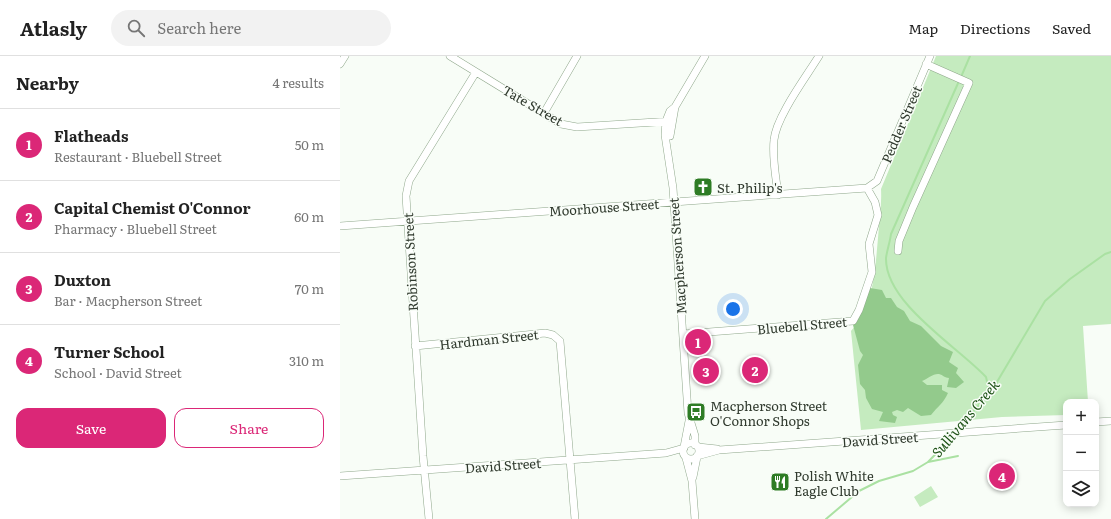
<!DOCTYPE html>
<html lang="en">
<head>
<meta charset="utf-8">
<style>
  :root { --surface:#fff; --page:#f2f2f2; --text:#222; --muted:#767676; --line:#e0e0e0; --accent:#db2777 }
  body { margin:0; font-family:Literata,serif; background:var(--page); color:var(--text) }
  .controls { position:absolute; right:12px; bottom:12px; display:grid; overflow:hidden; border-radius:8px; box-shadow:0 2px 10px #0003 }
  .controls button { width:36px; height:36px; display:grid; place-items:center; padding:0; border:0; border-bottom:1px solid var(--line); background:var(--surface); color:var(--text); font:20px sans-serif }
  .you { position:absolute; left:393px; top:253px; width:14px; height:14px; margin:-10px; border:3px solid #fff; border-radius:50%; background:#1a73e8; box-shadow:0 0 0 6px #1a73e833 }
  .badge { display:grid; place-items:center; width:26px; height:26px; border-radius:50%; background:var(--accent); color:#fff; font-size:13px; font-weight:700 }
  .pin { position:absolute; translate:-50% -50%; border:2px solid #fff; box-shadow:0 1px 4px #0006 }
  .list { margin:0; padding:0; list-style:none }
  h2 { display:flex; justify-content:space-between; align-items:center; height:52px; margin:0; padding:0 16px; font-size:17px }
  h2 small { font-size:13px; font-weight:400; color:var(--muted) }
  .list li { display:grid; grid-template-columns:26px 1fr auto; gap:12px; align-items:center; box-sizing:border-box; height:72px; padding:0 16px; border-top:1px solid var(--line) }
  .list b { display:block; font-size:15px; white-space:nowrap }
  .list p { margin:0; font-size:13px; white-space:nowrap; color:var(--muted) }
  .list em { font-size:13px; font-style:normal; color:var(--muted) }
  .actions { display:flex; gap:8px; padding:12px 16px }
  .actions a { flex:1; padding:9px 0; border:1px solid var(--accent); border-radius:12px; text-align:center; font-size:14px; color:var(--accent) }
  .actions .main { background:var(--accent); color:#fff }
  .icon { flex:none; width:22px; height:22px; fill:none; stroke:currentColor; stroke-width:2; stroke-linecap:round; stroke-linejoin:round }
  .map { position:relative; flex:none; width:771px; height:463px; overflow:hidden }
  header { display:flex; align-items:center; gap:24px; box-sizing:border-box; height:56px; padding:0 20px; background:var(--surface); border-bottom:1px solid var(--line) }
  header strong { font-size:19px }
  nav { display:flex; gap:22px; margin-inline-start:auto; font-size:14px }
  .search { width:280px; height:36px; background:var(--page); display:flex; align-items:center; gap:10px; box-sizing:border-box; padding:0 14px; border-radius:22px; color:var(--muted); font-size:15px }
  main { display:flex }
  aside { flex:1; background:var(--surface) }
  .map>svg:first-child { display:block }
  .green { fill:#c5ebbf }
  .forest { fill:#93ca8c }
  .lines { fill:none; stroke-linecap:round; stroke-linejoin:round }
  .stream { stroke:#aae1a2; stroke-width:2 }
  .minor-casing { stroke:#8fa78b; stroke-width:8 }
  .minor { stroke:#fff; stroke-width:7 }
  .labels { text-anchor:middle; dominant-baseline:central; stroke-width:3; stroke-linejoin:round; paint-order:stroke }
  .street-label { font-size:13px; fill:#303a2e; stroke:#f8fdf7 }
  .poi-label { font-size:13px; fill:#303a2e; stroke:#f8fdf7; text-anchor:start }
  .water-label { font-size:14px; font-style:italic; fill:#1c5115; stroke:#f8fdf7 }
</style>
</head>
<body>
<header>
<strong>Atlasly</strong>
<div class="search"><svg class="icon" aria-label="search" viewBox="0 0 24 24"><circle cx="10" cy="10" r="6"/><path d="M15 15l6 6"/></svg>Search here</div>
<nav><a>Map</a><a>Directions</a><a>Saved</a></nav>
</header>
<main>
<aside>
<h2>Nearby<small>4 results</small></h2>
<ul class="list">
<li><span class="badge">1</span><div><b>Flatheads</b><p>Restaurant · Bluebell Street</p></div><em>50 m</em></li>
<li><span class="badge">2</span><div><b>Capital Chemist O'Connor</b><p>Pharmacy · Bluebell Street</p></div><em>60 m</em></li>
<li><span class="badge">3</span><div><b>Duxton</b><p>Bar · Macpherson Street</p></div><em>70 m</em></li>
<li><span class="badge">4</span><div><b>Turner School</b><p>School · David Street</p></div><em>310 m</em></li>
</ul>
<div class="actions"><a class="main">Save</a><a>Share</a></div>
</aside>
<div class="map">
<svg width="771" height="463" viewBox="0 0 771 463">
  <rect width="100%" height="100%" fill="#f8fdf7"/>
  <!-- green -->
  <path class="green" d="M 596,0 L 771,0 L 771,268 L 743,270 L 748,346 L 726,346 L 726,359 L 662,361 L 521,374 L 511,275 C 534,250 535,214 538,182 C 539,165 542,150 541,133 Z
    M 591,430 L 598,441 L 580,451 L 574,441 Z"/>
  <!-- forest -->
  <path class="forest" d="M 530,232 L 542,234 L 546,242 L 551,242 L 557,251 L 564,255 L 570,265 L 581,270 L 601,290 L 613,296 L 609,306 L 618,312 L 616,317 L 624,326 L 616,332 L 607,331 L 609,322 C 605,322 603,319 599,318 C 594,317 587,323 582,325 L 587,329 L 602,329 L 602,334 L 608,337 C 603,348 598,350 591,359 L 581,360 L 568,352 L 563,356 L 557,354 L 552,356 L 553,359 L 557,361 L 555,367 L 539,365 L 543,356 L 532,353 L 526,342 L 525,334 L 520,328 L 518,309 L 523,299 L 520,295 L 513,269 L 517,264 Z"/>
  <g class="lines">
    <!-- stream -->
    <path class="stream" d="M 621,21 L 630,0
      M 619,25 L 551,178 C 550,186 547,194 546,202 C 545,247 618,291 646,321 L 648,330 L 646,340
      M 617,375 L 654,331 L 705,245 L 730,223 L 765,198 L 771,196
      M 588,406 L 618,400
      M 486,463 L 519,435 L 539,425 L 573,415 L 588,406 L 613,380"/>
    <!-- minor casing -->
    <g class="minor-casing">
      <path id="minor" d="M 110,0 L 221,68 L 237,71 L 332,65
        M 0,8 L 5,0
        M 204,57 L 237,0
        M 330,80 L 335,51
        M 438,139 C 436,121 432,102 434,84 C 436,61 466,21 479,0
        M 0,170 L 527,132 L 537,125 L 590,0
        M 558,195 L 559,185 L 573,151 L 629,27 L 586,8
        M 343,278 L 513,265 L 519,254 L 532,216 L 529,188 L 538,159 L 535,146 L 527,132
        M 75,290 L 205,277 L 213,279 L 220,285 L 235,463
        M 756,366 L 771,365
        M343 395a8 8 0 1 1 16 0a8 8 0 1 1-16 0Z
        M 355,389 L 355,380 L 348,357 L 333,132 L 325,79 L 326,65 L 330,55 L 335,51 L 365,0
        M 344,391 L 349,365
        M 358,391 L 377,393
        M 357,400 L 379,394 L 726,369
        M 346,402 L 352,425 L 355,463
        M 0,420 L 326,397 L 344,392
        M 353,421 L 357,401
        M 89,463 L 83,400 L 66,140 L 69,125 L 136,16"/>
    </g>
    <!-- minor -->
    <use href="#minor" class="minor"/>
  </g>
  <!-- icons -->
  <defs>
    <g id="church-square" transform="scale(1)"><rect x="-9" y="-9" width="18" height="18" rx="4" fill="#2e7c25" stroke="#f8fdf7"/><path d="M-1.2-6h2.4v3.5h3.3v2.4h-3.3V6h-2.4V-.1h-3.3v-2.4h3.3Z" fill="#fff"/></g>
    <g id="bus-square" transform="scale(1)"><rect x="-9" y="-9" width="18" height="18" rx="4" fill="#2e7c25" stroke="#f8fdf7"/><path d="M-5-6H5V4H4V6H2V4H-2V6H-4V4H-5ZM-3.5-4V0h7V-4ZM-3.5 1.2v1.5H-2V1.2ZM2 1.2v1.5H3.5V1.2Z" fill="#fff"/></g>
    <g id="restaurant-square" transform="scale(1)"><rect x="-9" y="-9" width="18" height="18" rx="4" fill="#2e7c25" stroke="#f8fdf7"/><path d="M-5-6h1v4h1v-4h1v4h1v-4h1v5L-1.5 .5V6h-2V.5L-5-1ZM5-6V6H3V1.5H1.5Q1.5-4 5-6Z" fill="#fff"/></g>
  </defs>
  <g fill-rule="evenodd">
    <use href="#church-square" x="363" y="131"/>
    <use href="#bus-square" x="356" y="356"/>
    <use href="#restaurant-square" x="440" y="426"/>
  </g>
  <g class="labels">
    <!-- street labels -->
    <g class="street-label">
      <text transform="translate(193 49) rotate(30)">Tate Street</text>
      <text transform="translate(561 68) rotate(-67)">Pedder Street</text>
      <text transform="translate(264 151) rotate(-4)">Moorhouse Street</text>
      <text transform="translate(337 200) rotate(-94)">Macpherson Street</text>
      <text transform="translate(70 206) rotate(-93)">Robinson Street</text>
      <text transform="translate(462 269) rotate(-5)">Bluebell Street</text>
      <text transform="translate(149 283) rotate(-6)">Hardman Street</text>
      <text transform="translate(540 383) rotate(-4)">David Street</text>
      <text transform="translate(163 409) rotate(-4)">David Street</text>
    </g>
    <!-- poi labels -->
    <g class="poi-label">
      <text x="377" y="131">St. Philip's</text>
      <text x="370" y="349">Macpherson Street<tspan x="370" dy="15">O'Connor Shops</tspan></text>
      <text x="454" y="419">Polish White<tspan x="454" dy="15">Eagle Club</tspan></text>
    </g>
    <!-- water labels -->
    <g class="water-label">
      <text transform="translate(625 362) rotate(-50)">Sullivans Creek</text>
    </g>
  </g>
</svg>
<div class="controls">
<button>+</button>
<button>−</button>
<button><svg class="icon" aria-label="layers" viewBox="0 0 24 24"><path d="M12 4l9 5-9 5-9-5zM3 14l9 5 9-5"/></svg></button>
</div>
<div class="you"></div>
<div class="pin badge" style="left:358px;top:286px">1</div>
<div class="pin badge" style="left:415px;top:314px">2</div>
<div class="pin badge" style="left:366px;top:315px">3</div>
<div class="pin badge" style="left:662px;top:420px">4</div>
</div>
</main>
</body>
</html>
